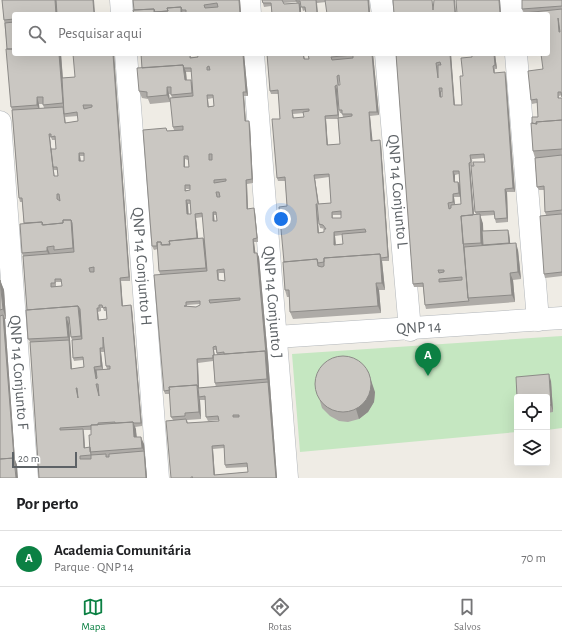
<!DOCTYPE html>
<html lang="pt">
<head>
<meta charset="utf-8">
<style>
  :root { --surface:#fff; --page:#f6f6f6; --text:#202124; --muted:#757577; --line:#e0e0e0; --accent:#0b8043 }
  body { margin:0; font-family:"Alegreya Sans",sans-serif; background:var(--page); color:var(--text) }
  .controls { position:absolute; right:12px; bottom:12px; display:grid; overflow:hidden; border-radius:4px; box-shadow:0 4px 16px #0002 }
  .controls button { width:36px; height:36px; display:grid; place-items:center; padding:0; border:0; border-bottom:1px solid var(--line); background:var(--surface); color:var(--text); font:20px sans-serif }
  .scale { position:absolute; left:12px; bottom:10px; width:65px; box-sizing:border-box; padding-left:4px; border:2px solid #5d6266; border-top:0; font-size:11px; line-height:14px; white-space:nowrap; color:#5d6266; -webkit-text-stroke:3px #fff; paint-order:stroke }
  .you { position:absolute; left:281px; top:219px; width:14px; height:14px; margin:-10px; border:3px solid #fff; border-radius:50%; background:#1a73e8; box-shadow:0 0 0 6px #1a73e833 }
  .badge { display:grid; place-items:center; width:26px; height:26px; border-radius:50%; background:var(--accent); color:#fff; font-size:13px; font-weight:700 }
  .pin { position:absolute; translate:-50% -33px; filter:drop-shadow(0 1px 2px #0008) }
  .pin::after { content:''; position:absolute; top:21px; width:14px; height:12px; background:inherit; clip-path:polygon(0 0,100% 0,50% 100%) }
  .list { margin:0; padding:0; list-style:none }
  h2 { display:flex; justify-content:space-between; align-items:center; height:52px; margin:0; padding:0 16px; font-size:17px }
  h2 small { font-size:13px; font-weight:400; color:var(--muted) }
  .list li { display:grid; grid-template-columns:26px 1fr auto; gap:12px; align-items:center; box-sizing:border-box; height:56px; padding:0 16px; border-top:1px solid var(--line) }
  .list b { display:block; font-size:15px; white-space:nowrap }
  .list p { margin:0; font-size:13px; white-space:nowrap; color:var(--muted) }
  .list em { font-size:13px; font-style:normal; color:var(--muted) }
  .icon { flex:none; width:22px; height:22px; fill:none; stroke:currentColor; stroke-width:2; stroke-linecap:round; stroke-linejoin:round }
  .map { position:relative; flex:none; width:562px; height:478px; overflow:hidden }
  .search { position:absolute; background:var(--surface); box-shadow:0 4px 16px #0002; left:12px; right:12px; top:12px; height:44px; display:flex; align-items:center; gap:10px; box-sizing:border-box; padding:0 14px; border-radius:4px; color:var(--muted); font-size:15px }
  .sheet { height:108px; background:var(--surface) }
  nav { display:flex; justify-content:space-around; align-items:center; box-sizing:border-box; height:56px; border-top:1px solid var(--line); background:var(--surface); font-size:11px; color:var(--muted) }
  nav a { display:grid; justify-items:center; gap:2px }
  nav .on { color:var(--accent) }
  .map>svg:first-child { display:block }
  .green { fill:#c5e7c1 }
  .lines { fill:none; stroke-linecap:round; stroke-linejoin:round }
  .street-casing { stroke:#b2b6ba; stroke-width:23 }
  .street { stroke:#fff; stroke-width:22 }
  .wall { fill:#aeaba7; fill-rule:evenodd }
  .shaded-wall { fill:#8d8b88 }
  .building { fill:#cac7c2; stroke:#8d8b88; fill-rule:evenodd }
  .labels { text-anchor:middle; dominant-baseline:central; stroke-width:4; stroke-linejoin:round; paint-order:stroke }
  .street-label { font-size:16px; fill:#5d6266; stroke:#fff }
</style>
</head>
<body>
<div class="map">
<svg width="562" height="478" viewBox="0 0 562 478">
  <rect width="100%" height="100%" fill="#efece5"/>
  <!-- green -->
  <path class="green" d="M 562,336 L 562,428 L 547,430 L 547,397 L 517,397 L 517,432 L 300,452 L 292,354 Z"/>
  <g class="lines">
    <!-- street casing -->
    <g class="street-casing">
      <g id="street">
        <path d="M 121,0 L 122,14"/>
        <path d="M 249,0 L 250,14"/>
        <path d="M 381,0 L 383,14"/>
        <path d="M 511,0 L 512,14"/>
        <path id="s1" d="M 126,54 L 158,478"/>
        <path id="s2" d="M 253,54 L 287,478"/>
        <path id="s3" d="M 386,54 L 410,330"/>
        <path d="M 516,54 L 538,320"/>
        <path id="s4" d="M 0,122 L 27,478"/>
        <path id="s5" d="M 276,337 L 562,318"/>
      </g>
    </g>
    <!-- street -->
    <use href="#street" class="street"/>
  </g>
  <!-- wall -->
  <path class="wall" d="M 2,0 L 95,14 L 14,14 L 14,54 L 61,54 L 63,78 L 75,77 L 114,54 L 130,281 L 121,281 L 123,306 L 131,305 L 132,309 L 142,426 L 135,427 L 137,437 L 144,444 L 147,478 L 39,478 L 30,342 L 28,339 L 27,310 L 23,256 L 22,253 L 24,223 L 22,202 L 20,202 L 19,198 L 12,110 L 11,107 L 7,49 ZM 39,104 L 43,104 L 44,108 L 39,108 ZM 65,116 L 65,117 L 78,116 L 78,121 L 66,123 ZM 51,137 L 52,140 L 56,140 L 56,149 L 52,156 L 50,138 ZM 80,156 L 84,156 L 84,161 L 81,161 ZM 53,169 L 54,170 L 57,170 L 58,176 L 54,176 ZM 56,282 L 62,282 L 62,286 L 56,287 ZM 101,308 L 103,308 L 104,311 L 106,311 L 107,319 L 99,320 L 98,312 L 101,311 ZM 69,324 L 70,324 L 71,337 L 72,340 L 73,358 L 74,361 L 83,360 L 84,367 L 72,369 ZM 101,352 L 105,352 L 106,366 L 107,369 L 103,369 ZM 83,430 L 91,430 L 91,435 L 90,447 L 85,448 L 84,433 Z
    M 133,0 L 240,0 L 241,14 L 186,14 L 186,13 L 183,13 L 183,14 L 134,14 L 134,10 Z
    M 262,0 L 369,0 L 370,14 L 326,2 L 317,3 L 306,10 L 303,11 L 301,4 L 300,4 L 301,14 L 272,14 L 271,6 L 264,7 ZM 296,2 L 297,3 L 284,4 L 283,3 Z
    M 562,0 L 562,97 L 562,95 L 559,96 L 559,98 L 562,98 L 562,214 L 554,215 L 562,214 L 562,276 L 545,278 L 544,274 L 546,215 L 545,212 L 544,190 L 539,190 L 537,187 L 535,158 L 533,151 L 532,123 L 538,117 L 537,103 L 532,104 L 531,100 L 548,54 L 524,13 L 522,9 Z
    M 141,54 L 191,54 L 191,57 L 244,54 L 248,96 L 244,96 L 246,121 L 250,125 L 253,183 L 247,184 L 248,209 L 255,212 L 258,242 L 254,242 L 255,253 L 257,253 L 259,257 L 268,358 L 277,478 L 171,478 L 173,420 L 171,417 L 170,394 L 165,394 L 164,391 L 160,274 L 159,271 L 158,249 L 154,250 L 152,246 L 166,128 L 167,131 L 174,130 L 173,127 L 172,98 L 171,94 L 169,94 L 170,102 L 150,104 L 148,99 L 142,98 L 139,91 L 142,68 ZM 186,72 L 192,72 L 192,82 L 187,80 ZM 213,98 L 214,106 L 209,106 L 208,99 ZM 185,159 L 188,160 L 189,167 L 185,167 ZM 186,189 L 190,189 L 190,190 L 186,190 ZM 188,204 L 190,204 L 191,214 L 188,214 ZM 214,215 L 217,215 L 217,221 L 214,221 ZM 203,217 L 205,240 L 203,238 L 198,238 L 196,218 ZM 219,273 L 224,273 L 225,281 L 219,280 ZM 200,304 L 200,305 L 196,307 L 187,306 L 187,305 ZM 214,350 L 216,350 L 217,355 L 215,355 ZM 213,361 L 215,383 L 216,387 L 199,388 L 198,363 ZM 200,400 L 205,400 L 206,417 L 208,421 L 219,420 L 219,421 L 188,423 L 187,420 L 201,419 ZM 224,448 L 225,465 L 226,468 L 248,467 L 248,472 L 215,475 L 213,449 Z
    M 267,54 L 305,54 L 304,54 L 305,59 L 309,59 L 308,54 L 373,54 L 379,115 L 370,116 L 372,141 L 381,144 L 389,261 L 382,261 L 385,290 L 379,290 L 381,313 L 293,319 L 290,312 L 289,297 L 287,297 L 285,290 L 284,262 L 287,206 L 285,181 L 278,181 L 277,178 L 280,119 L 279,94 L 271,94 L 270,91 ZM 340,79 L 340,85 L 339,85 L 339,79 ZM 337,89 L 339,110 L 340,113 L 342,113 L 343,117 L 339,118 ZM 304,113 L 304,117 L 294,118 L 293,114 ZM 326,119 L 338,119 L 340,144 L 328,145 ZM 329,177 L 331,203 L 319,204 L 315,179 ZM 317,208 L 318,208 L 319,224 L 320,228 L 325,229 L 324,232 L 319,233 ZM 333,215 L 341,215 L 341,218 L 333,218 ZM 342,235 L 343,244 L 336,245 L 335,236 Z
    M 396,54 L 451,54 L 455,105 L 462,105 L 463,76 L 495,54 L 497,69 L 495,69 L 495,73 L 506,76 L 515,192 L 507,192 L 508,222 L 496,223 L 494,215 L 480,216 L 483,224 L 483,231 L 509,233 L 510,243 L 518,250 L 521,279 L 513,280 L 515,302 L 426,309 L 425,305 L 423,287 L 414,287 L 413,284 ZM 441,92 L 442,92 L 442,97 L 441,97 ZM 485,158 L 485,162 L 473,166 L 472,159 ZM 470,166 L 472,166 L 475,212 L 476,214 L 474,214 ZM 459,174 L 461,204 L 455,205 L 454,197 L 460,197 L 460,185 L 458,182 L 455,182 L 455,175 Z
    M 0,280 L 4,290 L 6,319 L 5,319 L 15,460 L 17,465 L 0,478 Z
    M 551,381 L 553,412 L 547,413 L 547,397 Z
    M 375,392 L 374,402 L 368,412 L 359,419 L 348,422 L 339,421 L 330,416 L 322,408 L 319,398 Z"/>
  <!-- shaded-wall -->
  <path class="shaded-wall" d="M 55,0 L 57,0 L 58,14 L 56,14 Z
    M 93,0 L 94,0 L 95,14 L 94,14 Z
    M 239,0 L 240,0 L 241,14 L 240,14 Z
    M 316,0 L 317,3 L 318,14 L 317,14 Z
    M 368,0 L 369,0 L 370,14 L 369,14 Z
    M 454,0 L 455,0 L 456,14 L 455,14 Z
    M 499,0 L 500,0 L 501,14 L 500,14 Z
    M 299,3 L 301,7 L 301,14 L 300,14 Z
    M 181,7 L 183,14 L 181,14 Z
    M 59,54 L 61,54 L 65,110 L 63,103 Z
    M 113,54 L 114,54 L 130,281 L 129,277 Z
    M 243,54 L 244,54 L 248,96 L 246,92 Z
    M 372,54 L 373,54 L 379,115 L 377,112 Z
    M 450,54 L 451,54 L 455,109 L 454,105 Z
    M 494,54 L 495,54 L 497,69 L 495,65 Z
    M 183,65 L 186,72 L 187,87 L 185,80 Z
    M 505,72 L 506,76 L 515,192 L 513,188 Z
    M 335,86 L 337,89 L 339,119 L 338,115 Z
    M 167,87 L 169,94 L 170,102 L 167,95 Z
    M 439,88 L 441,92 L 441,101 L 440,97 Z
    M 243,92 L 244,96 L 246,125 L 245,121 Z
    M 37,97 L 39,104 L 40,112 L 37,105 Z
    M 369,112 L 370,116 L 373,145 L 371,141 Z
    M 325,116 L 326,119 L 328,149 L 327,145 Z
    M 249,121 L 250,125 L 253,183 L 252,179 Z
    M 49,134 L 50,138 L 55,180 L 54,176 Z
    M 380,140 L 381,144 L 389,261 L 388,257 Z
    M 79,153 L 80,156 L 81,165 L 79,161 Z
    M 184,156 L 185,159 L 185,171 L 184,167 Z
    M 469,163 L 470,166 L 475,225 L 474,221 Z
    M 453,171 L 455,175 L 455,186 L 454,182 Z
    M 314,175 L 315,179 L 319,207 L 318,204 Z
    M 246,180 L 247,184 L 248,213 L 247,209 Z
    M 458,182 L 460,185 L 460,197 L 459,193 Z
    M 505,189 L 507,192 L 508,222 L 507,218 Z
    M 453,194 L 454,197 L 455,205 L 453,202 Z
    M 186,200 L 188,204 L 189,218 L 187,214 Z
    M 316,204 L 317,208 L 319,237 L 318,233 Z
    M 254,208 L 255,212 L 258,242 L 257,238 Z
    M 213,212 L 214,215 L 215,225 L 213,221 Z
    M 195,214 L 196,218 L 199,246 L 197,242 Z
    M 480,214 L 483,224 L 484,249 L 483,249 L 481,243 Z
    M 71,220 L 74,226 L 76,255 L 73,248 Z
    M 508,230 L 509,233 L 511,250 L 509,247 Z
    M 334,232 L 335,236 L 336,249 L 334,245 Z
    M 203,238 L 206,245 L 208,275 L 206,268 Z
    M 253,239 L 254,242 L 256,257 L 254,253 Z
    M 516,243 L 518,250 L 521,279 L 518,272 Z
    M 47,247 L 50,254 L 50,258 L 47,251 Z
    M 257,253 L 259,257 L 268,358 L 266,354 Z
    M 380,254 L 382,261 L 385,290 L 382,283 Z
    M 510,273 L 513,280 L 515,302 L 512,295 Z
    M 120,278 L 121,281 L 123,310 L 122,306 Z
    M 0,280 L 4,290 L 6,319 L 3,309 Z
    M 376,283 L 379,290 L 381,313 L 378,306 Z
    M 131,305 L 132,309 L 142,426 L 141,423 Z
    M 78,306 L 81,313 L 83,343 L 81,336 Z
    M 97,308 L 98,312 L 99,324 L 98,320 Z
    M 3,315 L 5,319 L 15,460 L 17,465 L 18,478 L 16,478 Z
    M 66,317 L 69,324 L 72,372 L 71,369 L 69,340 L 68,337 Z
    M 100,348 L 101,352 L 103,370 L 101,366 Z
    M 265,351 L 268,358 L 277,478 L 276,478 L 268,382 L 267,379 Z
    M 197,359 L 198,363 L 199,391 L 199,397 L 200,400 L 201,419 L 199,412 Z
    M 94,367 L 96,370 L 97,382 L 96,379 Z
    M 368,371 L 375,392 L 374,402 L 368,412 L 359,419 L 356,409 Z
    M 549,374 L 551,381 L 553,412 L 551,405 Z
    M 133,422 L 136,429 L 137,444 L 134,437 Z
    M 83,429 L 84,433 L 85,451 L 84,448 Z
    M 141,437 L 144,444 L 147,478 L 146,478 L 144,451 L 142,448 Z
    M 212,446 L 213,449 L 215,478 L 214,475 Z"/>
  <!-- building -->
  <path class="building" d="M 2,0 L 55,0 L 56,14 L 49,14 L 49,13 L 14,14 L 14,19 L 4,20 Z
    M 56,0 L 93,0 L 94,14 L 57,14 Z
    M 133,0 L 239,0 L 240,14 L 186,14 L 186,10 L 182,10 L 181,7 L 167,8 L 168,11 L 155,12 L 154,9 L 134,10 ZM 217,3 L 218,7 L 205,8 L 204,5 Z
    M 262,0 L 282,0 L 284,4 L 299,3 L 300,14 L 272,14 L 271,3 L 263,3 Z
    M 296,0 L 316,0 L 317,14 L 306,14 L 305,7 L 301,7 L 300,1 L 296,1 Z
    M 325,0 L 368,0 L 369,14 L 327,14 Z
    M 393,0 L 432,0 L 433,10 L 434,0 L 454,0 L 455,14 L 394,14 Z
    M 456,0 L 499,0 L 500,14 L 457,14 Z
    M 522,0 L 562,0 L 562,6 L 522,9 Z
    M 181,7 L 181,14 L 134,14 L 133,10 L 154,9 L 154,12 L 168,11 L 167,8 Z
    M 562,9 L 562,97 L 561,92 L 558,92 L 558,98 L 562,98 L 562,120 L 536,122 L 537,124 L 532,123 L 532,117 L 538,117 L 537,99 L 531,100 L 528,71 L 543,69 L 541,54 L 548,54 L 548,14 L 524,14 L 524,13 ZM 558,18 L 560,32 L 559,32 Z
    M 14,22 L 14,49 L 7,49 L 5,23 Z
    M 6,49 L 14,49 L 14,54 L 59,54 L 63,103 L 43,105 L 43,97 L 37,97 L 37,105 L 11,107 Z
    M 73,54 L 113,54 L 129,277 L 120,278 L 122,306 L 131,305 L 141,423 L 134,423 L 133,422 L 115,423 L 115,422 L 98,423 L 98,425 L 91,425 L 91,426 L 60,428 L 60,430 L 83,429 L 84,448 L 90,447 L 91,455 L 106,454 L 106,457 L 109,457 L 109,454 L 144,451 L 146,478 L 39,478 L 30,342 L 69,340 L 71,369 L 84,367 L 83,357 L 73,358 L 72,340 L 82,339 L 80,309 L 78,306 L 27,310 L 23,256 L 74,252 L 72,223 L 71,220 L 63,220 L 63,223 L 43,225 L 42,222 L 24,223 L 22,198 L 19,198 L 12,110 L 63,107 L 65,123 L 78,121 L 77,112 L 64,114 L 62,78 L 75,77 ZM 83,105 L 92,105 L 92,107 L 84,109 ZM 49,134 L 51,134 L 51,137 L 55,136 L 56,149 L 51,149 L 53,167 L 57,167 L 58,176 L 54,176 ZM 79,153 L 84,153 L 84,161 L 79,161 ZM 57,194 L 59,194 L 60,201 L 57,199 ZM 94,267 L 94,272 L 90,272 L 89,268 ZM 55,279 L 61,279 L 62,286 L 51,287 L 51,283 L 55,283 ZM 99,305 L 102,305 L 103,308 L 106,307 L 107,319 L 98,320 L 97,308 L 99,308 ZM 103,337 L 106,366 L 110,366 L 110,369 L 96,370 L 97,378 L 96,379 L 94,367 L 101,366 L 100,348 L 103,348 ZM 96,384 L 98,384 L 99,396 ZM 76,388 L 77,388 L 78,398 ZM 91,455 L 91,459 L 80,459 L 80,456 Z
    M 141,54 L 190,54 L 190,58 L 198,57 L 197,54 L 243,54 L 246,92 L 243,92 L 245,121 L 249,121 L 252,179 L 246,180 L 247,209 L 254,208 L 257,238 L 253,239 L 254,253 L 257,253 L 266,354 L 265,351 L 224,354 L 224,352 L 217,353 L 216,346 L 213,347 L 214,355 L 213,355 L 213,358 L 197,359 L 198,387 L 197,385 L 169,387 L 170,390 L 164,391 L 154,275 L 207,271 L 202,213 L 195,214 L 197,238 L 169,241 L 170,244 L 162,245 L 161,242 L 157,242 L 157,246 L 152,246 L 143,130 L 166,128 L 167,131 L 183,130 L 183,126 L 173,127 L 170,98 L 193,96 L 191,68 L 184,68 L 183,65 L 142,68 ZM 209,66 L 210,70 L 207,70 L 207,67 ZM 207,95 L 213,95 L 214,106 L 208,107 ZM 209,154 L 212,154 L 212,160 L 209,160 ZM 184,156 L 188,156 L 189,167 L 184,167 ZM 226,179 L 226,181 L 214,183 L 214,180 ZM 185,185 L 190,185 L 190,190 L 185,191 ZM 216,192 L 219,192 L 220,197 L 217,197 ZM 186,200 L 190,200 L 191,214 L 187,214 ZM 213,212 L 216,212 L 217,221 L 213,221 ZM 224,269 L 225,281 L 218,280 L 217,270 ZM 240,298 L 240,300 L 210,303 L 209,300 ZM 200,301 L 200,305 L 196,307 L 184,306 L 186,306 L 186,302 Z
    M 267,54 L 303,54 L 304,59 L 309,59 L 308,54 L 372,54 L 377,112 L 369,112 L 371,141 L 380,140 L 388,257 L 381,258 L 380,254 L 324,258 L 324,262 L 318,263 L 317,259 L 284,262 L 279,207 L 287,206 L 285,177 L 277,178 L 272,119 L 280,119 L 278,90 L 270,91 ZM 353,55 L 353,58 L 332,60 L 331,57 ZM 339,75 L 340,85 L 338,85 L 337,76 ZM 337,85 L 339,110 L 342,110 L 342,114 L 352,114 L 352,116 L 338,118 L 340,144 L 327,145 L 325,116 L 338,115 L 335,86 ZM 309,109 L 309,111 L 303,112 L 304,117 L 293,118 L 292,110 ZM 329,174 L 331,203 L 318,204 L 314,175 ZM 316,204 L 317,204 L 319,224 L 323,225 L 326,229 L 324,229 L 324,232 L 318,233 ZM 341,211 L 341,218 L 332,218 L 332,212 ZM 365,229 L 366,232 L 342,234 L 343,244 L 334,245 L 334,232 Z
    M 396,54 L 450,54 L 454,105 L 462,105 L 460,76 L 463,76 L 461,58 L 472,57 L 472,54 L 494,54 L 495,65 L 493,66 L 494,73 L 505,72 L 513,188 L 505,189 L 507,218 L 495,219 L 494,211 L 475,212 L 471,166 L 474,166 L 473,162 L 485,162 L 484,154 L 470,155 L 471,162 L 469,163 L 473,215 L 461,216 L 468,298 L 469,301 L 425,305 L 423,283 L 413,284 ZM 440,62 L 441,65 L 438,65 L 438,78 L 436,63 ZM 439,88 L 442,88 L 442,97 L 440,97 ZM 453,171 L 459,171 L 461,204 L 451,205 L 451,208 L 449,209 L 448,203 L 453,202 L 453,194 L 459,193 L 458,182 L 454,182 ZM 438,270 L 444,270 L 444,272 L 439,273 ZM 462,277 L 462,280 L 439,282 L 439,279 Z
    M 183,65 L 185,80 L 191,80 L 192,93 L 171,95 L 171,87 L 167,87 L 167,95 L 147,97 L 147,92 L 139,91 L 137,68 Z
    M 562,120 L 562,149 L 533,151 L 531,123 L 537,124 L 536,122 Z
    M 562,155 L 562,210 L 545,212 L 544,186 L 537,187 L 535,158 Z
    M 480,214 L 481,243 L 463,244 L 461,216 Z
    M 561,214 L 562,214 L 562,272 L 544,274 L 540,216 Z
    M 63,220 L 71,220 L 73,248 L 54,250 L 54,246 L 47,247 L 47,251 L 22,253 L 20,224 L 42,222 L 42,225 L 63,223 Z
    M 508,230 L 509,243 L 483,245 L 482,231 Z
    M 203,238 L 206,268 L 159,271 L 157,242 L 161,242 L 161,245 L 170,245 L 169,241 Z
    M 516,243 L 518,272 L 510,273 L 512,295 L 468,298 L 464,247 Z
    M 380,254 L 382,283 L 376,283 L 378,306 L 290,312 L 289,290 L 285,290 L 283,262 L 317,259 L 318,266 L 322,267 L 324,266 L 324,258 Z
    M 0,280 L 3,309 L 0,310 Z
    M 78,306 L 81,336 L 71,337 L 69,317 L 66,317 L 68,337 L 28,339 L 26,310 Z
    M 3,315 L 14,458 L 0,459 L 0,316 Z
    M 265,351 L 267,379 L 215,383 L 213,355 Z
    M315 384a28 28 0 1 1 56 0a28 28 0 1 1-56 0Z
    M 549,374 L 551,405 L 547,405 L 547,397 L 517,397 L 516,377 Z
    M 268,382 L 276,478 L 192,478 L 193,477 L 191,477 L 191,478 L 171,478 L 166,421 L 186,419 L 187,423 L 219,421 L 218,416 L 206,417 L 205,396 L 199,397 L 198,388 ZM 233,415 L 239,415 L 239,417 L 233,417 ZM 224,445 L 225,465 L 247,463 L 248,472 L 214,475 L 212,446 Z
    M 197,385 L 199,412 L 185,413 L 185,416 L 171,417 L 169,387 Z
    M 133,422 L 134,437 L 141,437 L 142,448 L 90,452 L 89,435 L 91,435 L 91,425 Z
    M 14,458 L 16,478 L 0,478 L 0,459 Z"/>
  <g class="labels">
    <!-- street labels -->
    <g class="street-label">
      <text stroke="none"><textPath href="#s3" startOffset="138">QNP 14 Conjunto L</textPath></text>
      <text stroke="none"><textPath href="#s1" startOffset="213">QNP 14 Conjunto H</textPath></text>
      <text stroke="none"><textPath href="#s2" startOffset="249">QNP 14 Conjunto J</textPath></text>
      <text stroke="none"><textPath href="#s5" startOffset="143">QNP 14</textPath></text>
      <text stroke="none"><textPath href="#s4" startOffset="251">QNP 14 Conjunto F</textPath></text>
    </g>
  </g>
</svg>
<div class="controls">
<button><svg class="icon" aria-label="locate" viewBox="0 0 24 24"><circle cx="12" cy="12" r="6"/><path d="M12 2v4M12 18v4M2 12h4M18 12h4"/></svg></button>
<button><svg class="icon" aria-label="layers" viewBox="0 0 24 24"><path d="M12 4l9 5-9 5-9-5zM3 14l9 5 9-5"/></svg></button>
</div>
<div class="scale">20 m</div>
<div class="you"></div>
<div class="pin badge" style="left:428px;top:376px">A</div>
<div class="search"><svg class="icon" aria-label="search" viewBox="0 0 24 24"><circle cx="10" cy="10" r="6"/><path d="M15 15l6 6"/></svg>Pesquisar aqui</div>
</div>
<section class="sheet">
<h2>Por perto<small></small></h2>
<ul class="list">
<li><span class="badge">A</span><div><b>Academia Comunitária</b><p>Parque · QNP 14</p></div><em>70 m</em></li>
</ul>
</section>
<nav>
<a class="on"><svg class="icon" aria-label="map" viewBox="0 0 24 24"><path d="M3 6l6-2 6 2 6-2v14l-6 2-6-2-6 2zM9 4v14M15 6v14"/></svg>Mapa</a>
<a><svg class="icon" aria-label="directions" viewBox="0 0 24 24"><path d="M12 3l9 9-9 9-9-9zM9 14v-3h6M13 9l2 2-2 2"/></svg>Rotas</a>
<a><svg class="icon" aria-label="saved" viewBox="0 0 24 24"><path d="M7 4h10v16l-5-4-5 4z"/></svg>Salvos</a>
</nav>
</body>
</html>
